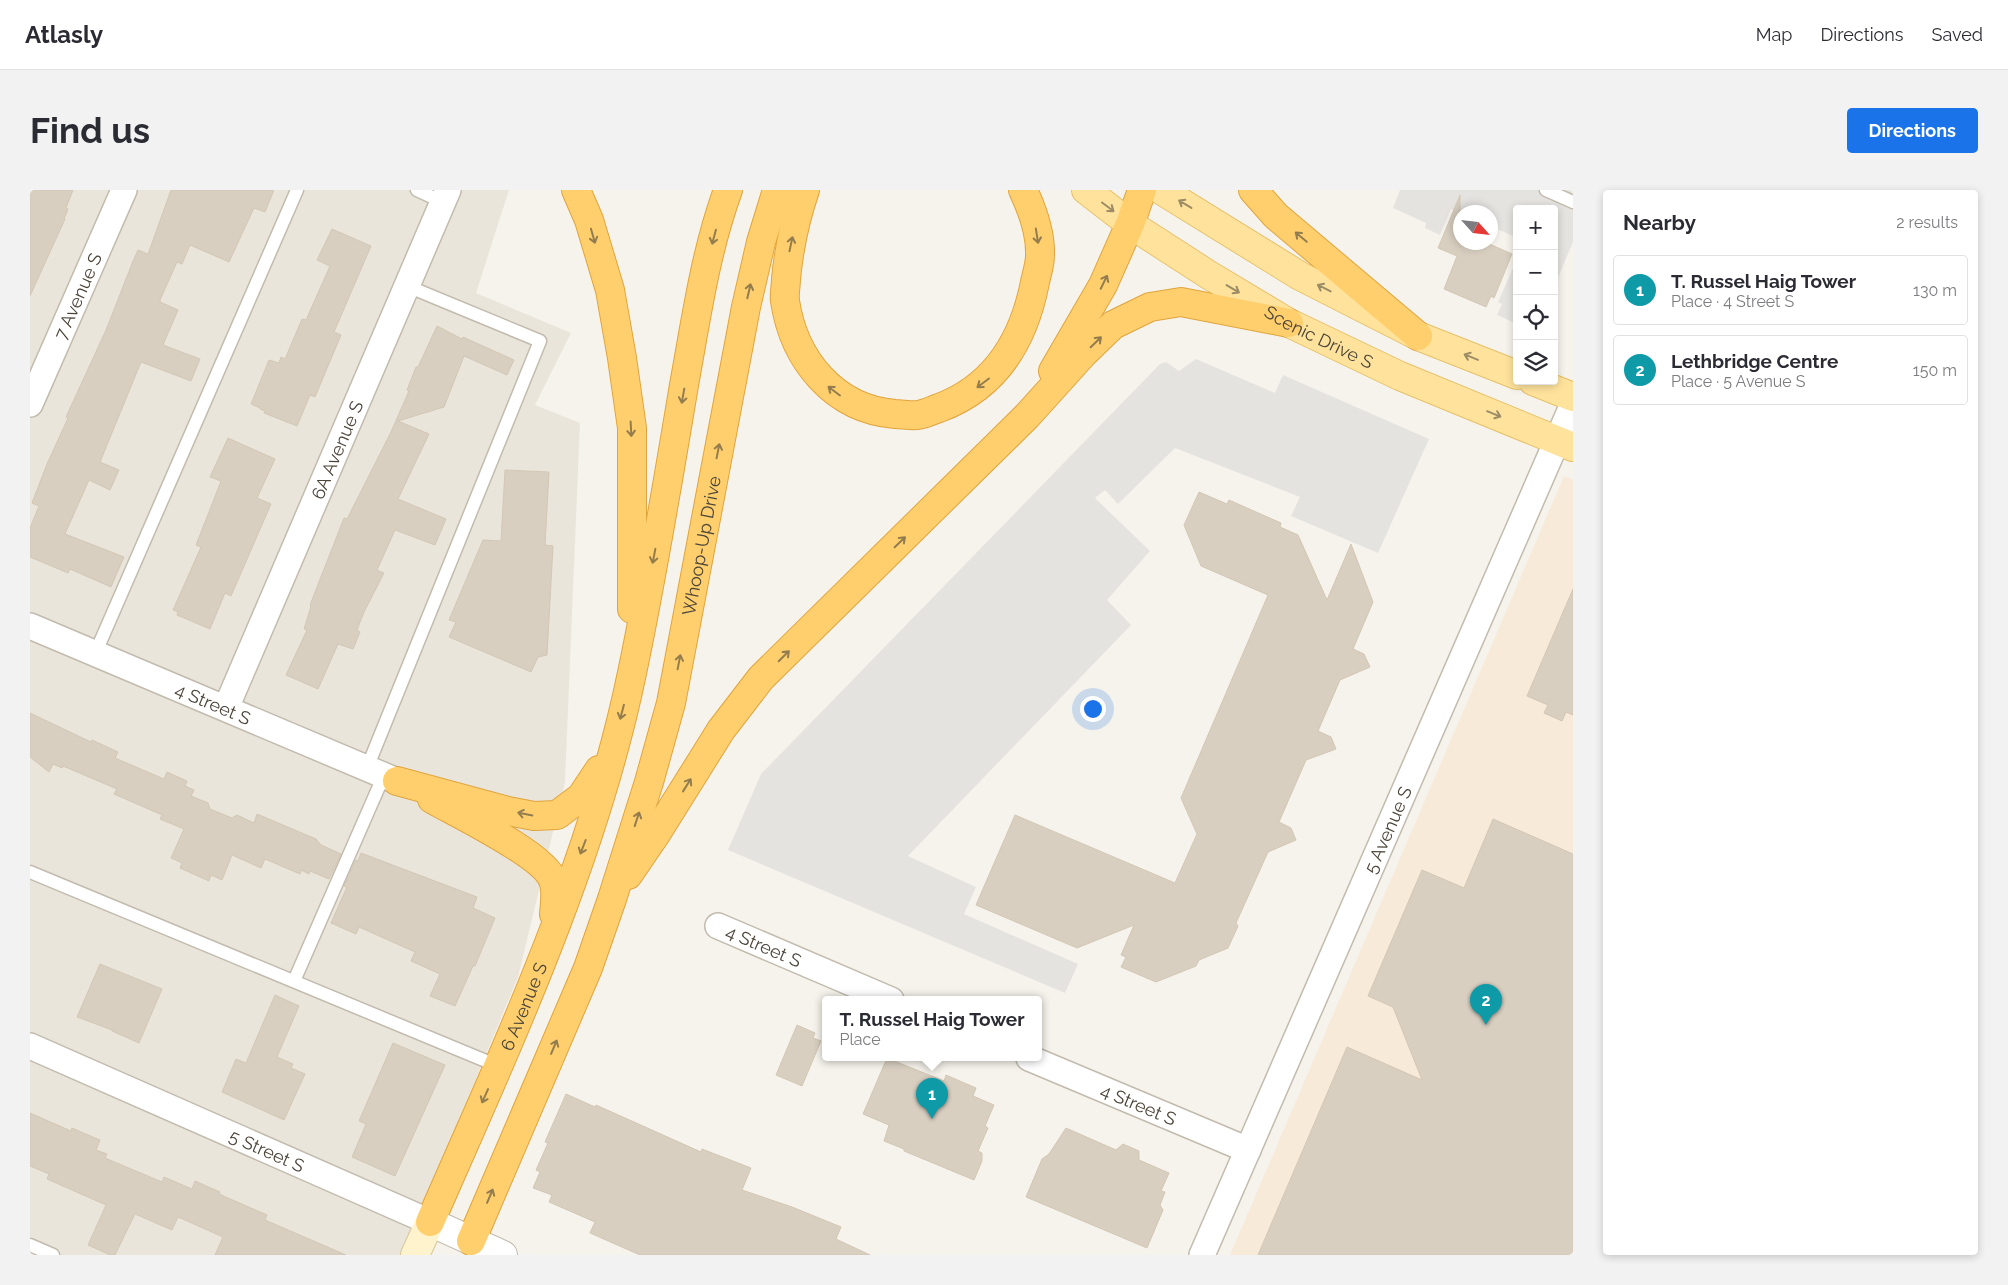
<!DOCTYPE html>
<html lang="en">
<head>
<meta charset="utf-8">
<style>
  :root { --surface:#fff; --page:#f2f2f3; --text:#2b2b33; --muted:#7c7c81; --line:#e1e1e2; --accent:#1a73e8 }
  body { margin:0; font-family:Raleway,sans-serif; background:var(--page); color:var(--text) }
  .controls { position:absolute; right:15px; top:15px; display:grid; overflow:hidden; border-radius:5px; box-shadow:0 2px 8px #0003 }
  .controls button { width:45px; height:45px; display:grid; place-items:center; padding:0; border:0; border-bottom:1px solid var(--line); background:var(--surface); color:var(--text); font:25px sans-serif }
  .compass { position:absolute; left:1423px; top:15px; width:45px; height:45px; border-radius:50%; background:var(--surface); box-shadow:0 2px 8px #0003; rotate:117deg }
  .you { position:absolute; left:1062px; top:518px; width:18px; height:18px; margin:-12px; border:4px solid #fff; border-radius:50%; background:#1a73e8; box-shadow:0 0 0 8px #1a73e833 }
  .badge { display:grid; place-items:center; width:32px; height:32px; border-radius:50%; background:var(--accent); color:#fff; font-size:16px; font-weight:700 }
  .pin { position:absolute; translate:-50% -41px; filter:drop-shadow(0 1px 2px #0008) }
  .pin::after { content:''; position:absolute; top:26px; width:18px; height:15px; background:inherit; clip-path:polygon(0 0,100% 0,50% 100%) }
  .popup { position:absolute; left:792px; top:806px; width:220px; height:65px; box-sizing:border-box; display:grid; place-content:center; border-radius:5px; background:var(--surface); filter:drop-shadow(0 1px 4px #0005); font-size:16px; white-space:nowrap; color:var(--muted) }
  .popup b { font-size:19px; color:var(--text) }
  .popup::after { content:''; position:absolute; left:50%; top:100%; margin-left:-10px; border:10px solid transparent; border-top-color:var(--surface) }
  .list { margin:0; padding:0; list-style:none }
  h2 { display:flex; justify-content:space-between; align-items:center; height:65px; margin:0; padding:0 20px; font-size:21px }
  h2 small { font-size:16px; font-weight:400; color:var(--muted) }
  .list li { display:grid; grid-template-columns:32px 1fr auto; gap:15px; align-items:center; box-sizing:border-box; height:70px; margin:0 10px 10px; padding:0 10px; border:1px solid var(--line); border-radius:5px }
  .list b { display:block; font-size:19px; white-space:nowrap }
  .list p { margin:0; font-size:16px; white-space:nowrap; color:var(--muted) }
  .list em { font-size:16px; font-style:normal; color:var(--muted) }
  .icon { flex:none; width:28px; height:28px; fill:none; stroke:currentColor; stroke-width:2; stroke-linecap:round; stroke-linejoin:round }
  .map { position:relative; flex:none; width:1543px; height:1065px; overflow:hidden; border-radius:5px }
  header { display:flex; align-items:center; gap:30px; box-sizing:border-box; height:70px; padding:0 25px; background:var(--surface); border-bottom:1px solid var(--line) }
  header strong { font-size:24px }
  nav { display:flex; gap:28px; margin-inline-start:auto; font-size:18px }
  .intro { display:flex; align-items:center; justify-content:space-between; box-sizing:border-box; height:120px; padding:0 30px }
  h1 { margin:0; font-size:35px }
  .button { padding:12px 22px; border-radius:5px; background:var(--accent); color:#fff; font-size:18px; font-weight:700 }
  main { display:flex; gap:30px; padding:0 30px }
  aside { flex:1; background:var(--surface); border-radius:5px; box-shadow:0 2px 8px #0003 }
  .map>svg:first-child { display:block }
  .residential { fill:#eae5da }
  .commercial { fill:#f7ead8 }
  .parking { fill:#e5e3e0 }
  .building { fill:#d8cfc1; stroke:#d3c7b4 }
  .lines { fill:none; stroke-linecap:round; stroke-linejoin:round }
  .service-casing { stroke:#c2bbae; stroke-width:15 }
  .minor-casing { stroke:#c2bbae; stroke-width:28 }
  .tertiary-casing { stroke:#c2bbae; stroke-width:30 }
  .secondary-casing { stroke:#d6c79b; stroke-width:30 }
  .primary-casing { stroke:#e6c16a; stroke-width:30 }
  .motorway-casing { stroke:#e0a43c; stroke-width:30 }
  .service { stroke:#fff; stroke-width:12 }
  .minor { stroke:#fff; stroke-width:25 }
  .tertiary { stroke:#fff; stroke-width:28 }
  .secondary { stroke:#fff3cd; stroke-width:28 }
  .primary { stroke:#ffe39c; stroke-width:28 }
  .motorway { stroke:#ffcf6e; stroke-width:28 }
  .oneway { stroke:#9c8c66 }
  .oneway2 { stroke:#937c4e }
  .labels { text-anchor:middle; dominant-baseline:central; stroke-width:5; stroke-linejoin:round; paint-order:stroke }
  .street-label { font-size:18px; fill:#4b4439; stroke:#fff }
</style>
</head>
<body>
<header>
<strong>Atlasly</strong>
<nav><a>Map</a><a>Directions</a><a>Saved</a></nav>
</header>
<div class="intro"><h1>Find us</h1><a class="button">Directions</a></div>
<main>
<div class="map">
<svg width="1543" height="1065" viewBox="0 0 1543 1065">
  <rect width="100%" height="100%" fill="#f6f3ec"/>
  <!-- residential -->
  <path class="residential" d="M 0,0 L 479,0 L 446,103 L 541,143 L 505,215 L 550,233 L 535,592 L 488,787 L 373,1065 L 0,1065 Z"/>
  <!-- commercial -->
  <path class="commercial" d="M 1534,286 L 1543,290 L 1543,1065 L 1200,1065 Z"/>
  <!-- parking -->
  <path class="parking" d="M 1370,0 L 1543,0 L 1543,52 L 1524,97 L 1524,19 L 1487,19 L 1487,48 L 1461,36 L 1460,22 L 1430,23 L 1421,19 L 1410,45 L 1395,38 L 1396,33 L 1363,18 Z
    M 1487,69 L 1487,134 L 1467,125 L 1472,114 L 1468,112 Z
    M 1166,169 L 1245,203 L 1253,185 L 1399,249 L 1348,363 L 1261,326 L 1270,307 L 1145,258 L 1088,314 L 1075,300 L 1065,308 L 1120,361 L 1077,410 L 1101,435 L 878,666 L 946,697 L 934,724 L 1048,774 L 1035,803 L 698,660 L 731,584 L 1130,174 L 1136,172 L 1149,181 Z"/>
  <!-- building -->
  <path class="building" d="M 0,0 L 43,0 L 36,18 L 38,19 L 34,29 L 35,29 L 0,106 Z
    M 141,0 L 244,0 L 235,22 L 224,18 L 199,72 L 160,55 L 152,74 L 147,72 L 130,110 L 130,112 L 148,120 L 133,155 L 170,169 L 161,191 L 111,172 L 70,272 L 89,280 L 80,300 L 59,290 L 35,344 L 94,367 L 81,397 L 40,379 L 38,383 L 0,367 L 0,338 L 9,316 L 2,313 L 17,274 L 38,228 L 36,227 L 76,140 L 103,71 L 108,60 L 118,64 Z
    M 1430,5 L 1430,58 L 1433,52 L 1455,52 L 1482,64 L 1464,108 L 1461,106 L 1456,117 L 1414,99 L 1427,66 L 1408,58 Z
    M 302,39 L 341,56 L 304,142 L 311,145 L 285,207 L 280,205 L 267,236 L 234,223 L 235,221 L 230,219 L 230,218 L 221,214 L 239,170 L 249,173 L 251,167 L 255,169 L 272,129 L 276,130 L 300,76 L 287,70 Z
    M 407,136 L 432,149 L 433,147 L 484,170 L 477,185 L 434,166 L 414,217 L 368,231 L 399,244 L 368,309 L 416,329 L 405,355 L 365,340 L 347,380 L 354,383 L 334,422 L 327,440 L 330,442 L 323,459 L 308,454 L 288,499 L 256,485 L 277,440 L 274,439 L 281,416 L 280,415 L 314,328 L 317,329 L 361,242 L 379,201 L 377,200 L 386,177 L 388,177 Z
    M 198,248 L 245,269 L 227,308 L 241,314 L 201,406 L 195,403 L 180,439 L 147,425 L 148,422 L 143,420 L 171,357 L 166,355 L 191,291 L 180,287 Z
    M 475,280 L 519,282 L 515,355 L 523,356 L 517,465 L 508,467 L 501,482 L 419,447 L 426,432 L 419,430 L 453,350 L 471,351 Z
    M 1169,302 L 1197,314 L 1199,310 L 1251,333 L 1250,337 L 1268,345 L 1297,410 L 1321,354 L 1343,412 L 1323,459 L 1334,464 L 1340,477 L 1310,490 L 1288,541 L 1301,547 L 1306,559 L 1276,570 L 1249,632 L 1261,638 L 1266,650 L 1238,662 L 1206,733 L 1208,736 L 1198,758 L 1169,770 L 1166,776 L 1126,792 L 1091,777 L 1096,767 L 1091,765 L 1104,735 L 1047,758 L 946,715 L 985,625 L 1145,693 L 1167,644 L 1151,608 L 1238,405 L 1171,376 L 1154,335 Z
    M 1543,399 L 1543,525 L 1536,522 L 1532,531 L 1514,523 L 1518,515 L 1497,506 Z
    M 0,523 L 61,552 L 62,550 L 88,562 L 85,568 L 134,589 L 137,582 L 157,591 L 155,596 L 164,600 L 161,606 L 178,613 L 180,619 L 202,628 L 207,625 L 224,633 L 227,624 L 286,649 L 291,655 L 311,664 L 299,689 L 280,681 L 279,684 L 271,680 L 270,684 L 235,669 L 231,678 L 202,665 L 192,690 L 181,685 L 179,691 L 150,678 L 152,673 L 141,668 L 154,639 L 130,629 L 132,625 L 84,604 L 87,599 L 33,576 L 32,578 L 23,574 L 19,582 L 0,567 Z
    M 1463,629 L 1543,664 L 1543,1065 L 1228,1065 L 1317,857 L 1392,890 L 1363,817 L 1338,806 L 1392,680 L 1434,698 Z
    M 331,663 L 447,707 L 443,718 L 465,728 L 445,776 L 443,776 L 425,816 L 400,806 L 410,784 L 381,771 L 385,762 L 329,737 L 326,744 L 301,733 L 317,697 L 314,696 L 326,670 L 328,671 Z
    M 70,774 L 132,799 L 109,853 L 82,841 L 82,840 L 47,827 Z
    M 245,805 L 269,816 L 247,867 L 263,874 L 261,878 L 275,884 L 254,930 L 192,902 L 206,869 L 216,873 Z
    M 767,835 L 785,843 L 783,848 L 791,851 L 772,896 L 746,885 Z
    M 363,853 L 415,875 L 365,986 L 322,967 L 336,934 L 329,931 Z
    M 857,868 L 914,891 L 916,885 L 946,898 L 943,906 L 964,915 L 955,936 L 958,938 L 948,961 L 952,963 L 952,971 L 944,990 L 874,961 L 874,959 L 854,951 L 859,935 L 833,924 Z
    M 536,904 L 565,917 L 566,915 L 671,962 L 672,959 L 721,978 L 712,1000 L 762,1017 L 811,1037 L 806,1049 L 840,1065 L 610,1065 L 560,1043 L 565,1032 L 519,1012 L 522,1005 L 503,998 L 510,982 L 506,980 L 518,953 L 515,952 Z
    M 0,923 L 41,941 L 42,938 L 70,950 L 66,960 L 77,964 L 75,968 L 132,992 L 134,987 L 162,999 L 165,991 L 190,1002 L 189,1004 L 237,1025 L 235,1030 L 316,1065 L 185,1065 L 193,1047 L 148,1027 L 142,1040 L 105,1024 L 85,1065 L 80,1065 L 58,1055 L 76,1015 L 17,989 L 19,984 L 0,976 Z
    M 1036,938 L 1086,960 L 1093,954 L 1109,961 L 1109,970 L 1139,983 L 1131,1001 L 1135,1002 L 1130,1015 L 1133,1020 L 1117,1058 L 996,1007 L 1012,969 L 1019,964 Z"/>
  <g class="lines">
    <!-- service casing -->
    <g class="service-casing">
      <path id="service" d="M 387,0 L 413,12
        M 1516,0 L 1543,12
        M 65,464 L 267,0
        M 337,578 L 510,151 L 377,96
        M 0,682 L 468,876
        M 264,791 L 354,585
        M 0,1055 L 23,1065"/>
    </g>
    <!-- minor casing -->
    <g class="minor-casing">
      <g id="minor">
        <path id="s1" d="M 0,214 L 94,0"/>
        <path id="s2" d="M 0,436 L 367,591"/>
        <path id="s3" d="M 196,518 L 418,0"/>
        <path id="s4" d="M 688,736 L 861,810"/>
        <path id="s5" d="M 0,856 L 400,1032"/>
        <path id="s6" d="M 999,868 L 1218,960"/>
        <path id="s7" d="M 1172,1065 L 1543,214"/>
      </g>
    </g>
    <!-- tertiary casing -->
    <g class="tertiary-casing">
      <path id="tertiary" d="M 400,1032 L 473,1065"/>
    </g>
    <!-- secondary casing -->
    <g class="secondary-casing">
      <path id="secondary" d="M 385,1065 L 400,1032"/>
    </g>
    <!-- primary casing -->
    <g class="primary-casing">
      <g id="primary">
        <path id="s8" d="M 1056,0 L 1100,34 L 1179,85 L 1259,133 L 1370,186 L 1543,257"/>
        <path d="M 1131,0 L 1270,86 L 1388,146 L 1487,185"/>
        <path d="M 1503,191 L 1543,207"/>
      </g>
    </g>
    <!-- motorway casing -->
    <g class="motorway-casing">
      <g id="motorway">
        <path d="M 546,0 L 559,30 L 580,100 L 592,168 L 602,238 L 602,419"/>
        <path d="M 775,0 C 765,29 759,58 756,89 C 756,96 754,104 755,111 C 764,170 804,219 865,224 C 872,224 881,226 888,225 C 895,224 903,220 909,218 C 966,197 994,149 1005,92 C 1007,83 1010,74 1010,66 C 1011,44 1002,19 993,0"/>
        <path d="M 1223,0 L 1246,26 L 1388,146"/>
        <path d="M 1023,181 L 1073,95 L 1100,34 L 1112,0"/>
        <path d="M 367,591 L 478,621 L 504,626 L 527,625 L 551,607 L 569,580"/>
        <path d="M 402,609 C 428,624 513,664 523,690 C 527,700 525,714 524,724"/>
        <path d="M 598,685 L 626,644 L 691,540 L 731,488 L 997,226 L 1053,164 L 1083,135 L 1120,117 L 1151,112 L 1259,133"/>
        <path id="s9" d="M 400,1032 C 477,856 563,672 602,483 C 622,388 638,291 654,195 C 666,130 675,63 698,0"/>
        <path id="s10" d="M 441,1051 L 558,778 L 582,709 L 619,592 L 641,513 L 716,117 L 731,52 L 747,0"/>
      </g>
    </g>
    <!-- service -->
    <use href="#service" class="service"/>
    <!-- minor -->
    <use href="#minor" class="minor"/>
    <!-- tertiary -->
    <use href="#tertiary" class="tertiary"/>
    <!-- secondary -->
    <use href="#secondary" class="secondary"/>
    <!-- primary -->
    <use href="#primary" class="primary"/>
    <!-- motorway -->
    <use href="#motorway" class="motorway"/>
  </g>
  <!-- one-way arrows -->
  <defs><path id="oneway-shaft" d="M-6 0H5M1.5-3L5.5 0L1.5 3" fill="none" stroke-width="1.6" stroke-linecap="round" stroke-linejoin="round" transform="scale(1.25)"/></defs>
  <g class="oneway">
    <use href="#oneway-shaft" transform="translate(1155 14) rotate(-149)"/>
    <use href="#oneway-shaft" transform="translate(1078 17) rotate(37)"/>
    <use href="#oneway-shaft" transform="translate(1294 98) rotate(-153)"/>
    <use href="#oneway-shaft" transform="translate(1203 99) rotate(31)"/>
    <use href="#oneway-shaft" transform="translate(1441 167) rotate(-158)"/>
    <use href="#oneway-shaft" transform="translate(1464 224) rotate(22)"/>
  </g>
  <g class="oneway2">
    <use href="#oneway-shaft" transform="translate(563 46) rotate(74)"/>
    <use href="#oneway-shaft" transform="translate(1007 46) rotate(81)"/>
    <use href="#oneway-shaft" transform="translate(684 47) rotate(105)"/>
    <use href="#oneway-shaft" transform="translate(1271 47) rotate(-140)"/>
    <use href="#oneway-shaft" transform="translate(761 54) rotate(-78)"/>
    <use href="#oneway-shaft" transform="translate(1074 92) rotate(-64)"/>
    <use href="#oneway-shaft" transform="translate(719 101) rotate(-77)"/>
    <use href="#oneway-shaft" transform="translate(1066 152) rotate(-44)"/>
    <use href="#oneway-shaft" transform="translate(953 193) rotate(143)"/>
    <use href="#oneway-shaft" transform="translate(804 201) rotate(-143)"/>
    <use href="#oneway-shaft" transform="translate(653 206) rotate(100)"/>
    <use href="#oneway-shaft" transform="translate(601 239) rotate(87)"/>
    <use href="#oneway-shaft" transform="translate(688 261) rotate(-79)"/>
    <use href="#oneway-shaft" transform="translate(870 352) rotate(-44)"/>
    <use href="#oneway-shaft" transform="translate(624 366) rotate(101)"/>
    <use href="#oneway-shaft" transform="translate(754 466) rotate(-45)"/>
    <use href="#oneway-shaft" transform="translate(649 472) rotate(-79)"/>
    <use href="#oneway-shaft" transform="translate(592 522) rotate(105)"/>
    <use href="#oneway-shaft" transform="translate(657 595) rotate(-58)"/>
    <use href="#oneway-shaft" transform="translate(495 624) rotate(-169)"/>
    <use href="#oneway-shaft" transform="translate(607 629) rotate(-72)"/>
    <use href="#oneway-shaft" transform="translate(553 657) rotate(111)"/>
    <use href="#oneway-shaft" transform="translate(524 857) rotate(-67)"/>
    <use href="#oneway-shaft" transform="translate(455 906) rotate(114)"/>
    <use href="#oneway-shaft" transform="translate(460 1006) rotate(-67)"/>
  </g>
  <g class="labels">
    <!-- street labels -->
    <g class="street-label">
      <text stroke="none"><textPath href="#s1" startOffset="118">7 Avenue S</textPath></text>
      <text stroke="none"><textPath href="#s8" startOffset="276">Scenic Drive S</textPath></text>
      <text stroke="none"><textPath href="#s3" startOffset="281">6A Avenue S</textPath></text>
      <text stroke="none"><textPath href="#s10" startOffset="735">Whoop-Up Drive</textPath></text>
      <text stroke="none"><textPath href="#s2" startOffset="199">4 Street S</textPath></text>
      <text stroke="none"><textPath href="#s7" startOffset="464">5 Avenue S</textPath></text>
      <text stroke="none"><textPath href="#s4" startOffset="50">4 Street S</textPath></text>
      <text stroke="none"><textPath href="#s9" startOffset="235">6 Avenue S</textPath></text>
      <text stroke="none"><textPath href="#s6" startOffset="119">4 Street S</textPath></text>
      <text stroke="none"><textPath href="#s5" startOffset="259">5 Street S</textPath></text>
    </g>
  </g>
</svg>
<div class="controls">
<button>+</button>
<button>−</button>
<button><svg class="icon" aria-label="locate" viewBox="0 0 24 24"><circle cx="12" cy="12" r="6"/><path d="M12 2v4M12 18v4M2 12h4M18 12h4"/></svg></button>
<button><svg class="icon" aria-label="layers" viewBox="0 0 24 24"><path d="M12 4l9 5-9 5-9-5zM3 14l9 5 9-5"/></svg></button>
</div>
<svg class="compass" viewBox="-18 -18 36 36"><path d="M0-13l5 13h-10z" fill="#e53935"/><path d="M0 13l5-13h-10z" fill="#7c7c81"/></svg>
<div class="you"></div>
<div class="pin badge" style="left:902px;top:929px;background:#0f9aa8">1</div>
<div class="popup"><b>T. Russel Haig Tower</b>Place</div>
<div class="pin badge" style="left:1456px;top:835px;background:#0f9aa8">2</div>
</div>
<aside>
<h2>Nearby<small>2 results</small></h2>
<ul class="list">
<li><span class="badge" style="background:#0f9aa8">1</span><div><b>T. Russel Haig Tower</b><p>Place · 4 Street S</p></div><em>130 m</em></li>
<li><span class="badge" style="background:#0f9aa8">2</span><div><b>Lethbridge Centre</b><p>Place · 5 Avenue S</p></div><em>150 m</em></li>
</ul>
</aside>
</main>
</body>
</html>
